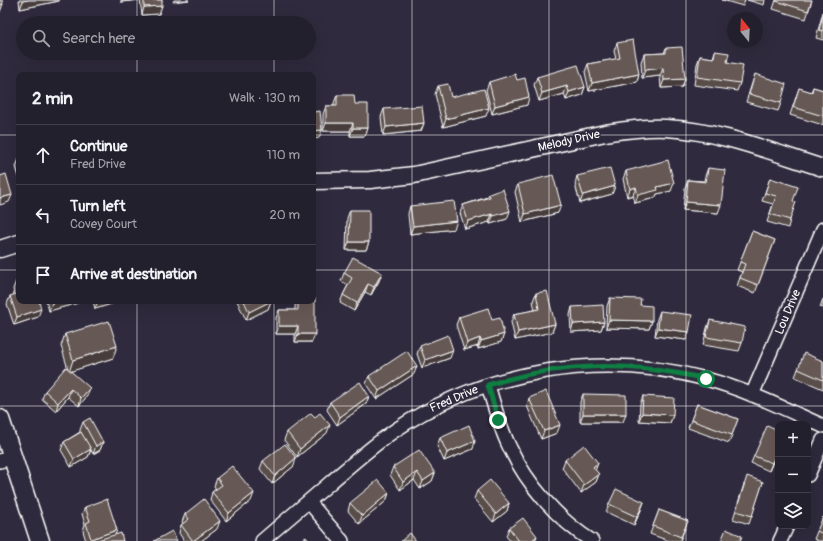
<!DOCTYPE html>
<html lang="en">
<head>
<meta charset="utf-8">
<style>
  :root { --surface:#23202e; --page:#2b2836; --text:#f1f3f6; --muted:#a3a3aa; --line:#403e4a }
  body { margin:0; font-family:Pangolin,sans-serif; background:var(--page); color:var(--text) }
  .controls { position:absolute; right:12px; bottom:12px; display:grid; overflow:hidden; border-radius:8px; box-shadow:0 4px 16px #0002 }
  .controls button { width:36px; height:36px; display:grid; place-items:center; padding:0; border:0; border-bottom:1px solid var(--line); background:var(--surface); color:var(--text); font:20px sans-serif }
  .compass { position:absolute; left:727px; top:12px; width:36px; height:36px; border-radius:50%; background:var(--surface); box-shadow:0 4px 16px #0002; rotate:342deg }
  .stop { position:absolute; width:12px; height:12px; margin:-9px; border:3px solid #0b8043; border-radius:50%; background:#fff }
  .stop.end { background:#0b8043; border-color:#fff; box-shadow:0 1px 4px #0008 }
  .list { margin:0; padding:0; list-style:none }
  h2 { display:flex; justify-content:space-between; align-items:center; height:52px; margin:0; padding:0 16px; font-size:17px }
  h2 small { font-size:13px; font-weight:400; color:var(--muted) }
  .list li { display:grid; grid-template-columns:26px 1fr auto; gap:12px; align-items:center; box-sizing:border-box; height:60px; padding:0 16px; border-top:1px solid var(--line) }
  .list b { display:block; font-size:15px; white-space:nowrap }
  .list p { margin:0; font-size:13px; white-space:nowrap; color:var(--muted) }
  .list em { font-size:13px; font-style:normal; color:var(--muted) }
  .icon { flex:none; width:22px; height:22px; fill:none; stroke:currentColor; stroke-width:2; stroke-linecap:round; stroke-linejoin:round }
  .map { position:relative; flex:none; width:823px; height:541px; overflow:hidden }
  .search { position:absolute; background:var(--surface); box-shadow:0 4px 16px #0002; left:16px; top:16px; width:300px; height:44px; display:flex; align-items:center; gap:10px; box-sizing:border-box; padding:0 14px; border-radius:22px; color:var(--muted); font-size:15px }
  .panel { position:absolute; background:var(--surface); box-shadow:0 4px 16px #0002; left:16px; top:72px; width:300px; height:232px; border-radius:8px }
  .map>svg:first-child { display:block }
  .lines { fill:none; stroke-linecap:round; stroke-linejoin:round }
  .minor-casing { stroke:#fff; stroke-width:16 }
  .tertiary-casing { stroke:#fff; stroke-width:19 }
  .secondary-casing { stroke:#fff; stroke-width:21 }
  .minor { stroke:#2f2a3d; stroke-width:13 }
  .tertiary { stroke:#2f2a3d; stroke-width:16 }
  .secondary { stroke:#2f2a3d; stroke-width:18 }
  .wall { fill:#584d49; stroke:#fff }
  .shaded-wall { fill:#473e3c; stroke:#fff }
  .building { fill:#665955; stroke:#fff }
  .route { stroke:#0b8043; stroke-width:5 }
  .grid { fill:none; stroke:#fff; stroke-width:1; stroke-opacity:0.55 }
  .labels { text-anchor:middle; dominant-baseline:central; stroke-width:3; stroke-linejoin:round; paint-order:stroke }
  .street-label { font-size:12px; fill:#fff; stroke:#2f2a3d }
</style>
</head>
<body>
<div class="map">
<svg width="823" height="541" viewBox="0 0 823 541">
  <rect width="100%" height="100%" fill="#2f2a3d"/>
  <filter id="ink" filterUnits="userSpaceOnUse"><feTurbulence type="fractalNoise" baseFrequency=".025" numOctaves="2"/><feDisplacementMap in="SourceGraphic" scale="8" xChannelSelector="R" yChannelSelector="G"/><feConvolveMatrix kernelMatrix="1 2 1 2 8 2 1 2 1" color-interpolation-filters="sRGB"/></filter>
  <g filter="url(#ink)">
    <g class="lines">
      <!-- minor casing -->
      <g class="minor-casing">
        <path id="minor" d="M 488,385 C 494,406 500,428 510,448 C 527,484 558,520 592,541
          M 752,395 L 823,229
          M 0,461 L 12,457
          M 808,475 L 823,440
          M 309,502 L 342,541
          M 262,541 C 285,521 308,502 331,482 C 352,464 372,446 394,431 C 485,369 601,351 706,379 C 747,390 785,409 823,426
          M 780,541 L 787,526"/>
      </g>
      <!-- tertiary casing -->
      <g class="tertiary-casing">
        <path id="tertiary" d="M 313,181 L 370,180 L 414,175 L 605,133 C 625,130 645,127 666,128 C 720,131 772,152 823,168
          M 0,249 L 19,243"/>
      </g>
      <!-- secondary casing -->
      <g class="secondary-casing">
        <path id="secondary" d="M 0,419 L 40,541"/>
      </g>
      <!-- minor -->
      <use href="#minor" class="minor"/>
      <!-- tertiary -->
      <use href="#tertiary" class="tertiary"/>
      <!-- secondary -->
      <use href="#secondary" class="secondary"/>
    </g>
    <!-- wall -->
    <path class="wall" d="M 19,0 L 59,0 L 59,1 L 20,9 Z
      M 121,0 L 162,0 L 159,14 L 142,15 L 140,0 L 121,2 Z
      M 722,0 L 745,0 L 743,6 Z
      M 747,0 L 765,0 L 764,5 Z
      M 776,0 L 812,0 L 806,19 L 773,9 Z
      M 823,12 L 823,40 L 816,38 Z
      M 617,43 L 639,74 L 637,82 L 589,91 L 585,72 L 588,64 L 616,59 L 614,51 Z
      M 666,48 L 685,79 L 682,87 L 661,88 L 660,76 L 642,78 L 641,62 L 644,54 L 664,53 Z
      M 715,51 L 727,62 L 740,83 L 737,91 L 694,85 L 697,64 L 700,56 L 713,58 Z
      M 755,74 L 781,103 L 778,111 L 746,102 Z
      M 537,77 L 585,87 L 582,95 L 566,100 L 564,94 L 539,101 L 534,85 Z
      M 517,80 L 527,105 L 492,114 L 486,90 L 489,82 Z
      M 438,86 L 451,97 L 486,116 L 443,127 L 435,94 Z
      M 813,87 L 823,90 L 823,125 L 790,115 L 799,88 L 811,92 Z
      M 337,95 L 355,104 L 368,128 L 365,136 L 350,136 L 350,131 L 323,131 L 323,114 L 326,106 L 334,106 L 334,103 Z
      M 384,109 L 424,123 L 421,131 L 383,135 L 381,117 Z
      M 19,159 L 19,177 L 16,167 Z
      M 708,168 L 718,213 L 683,210 L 685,188 L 688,180 L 704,181 L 705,176 Z
      M 626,171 L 671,191 L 657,194 L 655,198 L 635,203 L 633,195 L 627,197 L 623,179 Z
      M 577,176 L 615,186 L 612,194 L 580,203 L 575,184 Z
      M 770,178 L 793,201 L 790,220 L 788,228 L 767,222 L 773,204 L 762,201 Z
      M 518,184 L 558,213 L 522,222 L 515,192 Z
      M 489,194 L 507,219 L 490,224 L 489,222 L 465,229 L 460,213 L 463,205 L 487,197 Z
      M 410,206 L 454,229 L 410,234 L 408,214 Z
      M 350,210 L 369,242 L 366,250 L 346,250 L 347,218 Z
      M 752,231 L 775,240 L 755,293 L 737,286 L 742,272 L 737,270 Z
      M 344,273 L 379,281 L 371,295 L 365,292 L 354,311 L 340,303 L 343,295 L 348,285 L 341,281 Z
      M 19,280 L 19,301 L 38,317 L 14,325 L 7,304 L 10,296 L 14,295 L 13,289 L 16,281 Z
      M 536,293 L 555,324 L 552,332 L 515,340 L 511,322 L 514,314 L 535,310 L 533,301 Z
      M 610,298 L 640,305 L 652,321 L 649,329 L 606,328 L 607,306 Z
      M 823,299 L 823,308 L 820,307 Z
      M 46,301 L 78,301 L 78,303 L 49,311 Z
      M 93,301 L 121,301 L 95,309 Z
      M 237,301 L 271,301 L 268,309 L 246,320 Z
      M 297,301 L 313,301 L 312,342 L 295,342 L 295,334 L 276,334 L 276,318 L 279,310 L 295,310 L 295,306 Z
      M 572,307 L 604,322 L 601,330 L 571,332 L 570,315 Z
      M 660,311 L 686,340 L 655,336 L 657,319 Z
      M 459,317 L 492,320 L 504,334 L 501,342 L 478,349 L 478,346 L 464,350 L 456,325 Z
      M 710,320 L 742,343 L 739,351 L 703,345 L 707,328 Z
      M 65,334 L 113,358 L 71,371 L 87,396 L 79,406 L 68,397 L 56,411 L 42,399 L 45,391 L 68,369 L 61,346 Z
      M 420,346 L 450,358 L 422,368 L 417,354 Z
      M 823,361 L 823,389 L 795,377 L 798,369 Z
      M 414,374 L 376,399 L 366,384 L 369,376 Z
      M 583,394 L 623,422 L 580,422 L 580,402 Z
      M 369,396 L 366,404 L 337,425 L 327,410 L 330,402 Z
      M 643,396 L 673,415 L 670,423 L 639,421 L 640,404 Z
      M 529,398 L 557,433 L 541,439 L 527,406 Z
      M 697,404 L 738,419 L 729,443 L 688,428 Z
      M 83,422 L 103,442 L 100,450 L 93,454 L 91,450 L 88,457 L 71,467 L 61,450 L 64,442 L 80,432 L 80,430 Z
      M 778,431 L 778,451 L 769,471 L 751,463 L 754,456 Z
      M 287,432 L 327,433 L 297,457 L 284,440 Z
      M 440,438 L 473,449 L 444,461 L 437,446 Z
      M 565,460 L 598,463 L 595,470 L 599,474 L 596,482 L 581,493 L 562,468 Z
      M 263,461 L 294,466 L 272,484 L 260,469 Z
      M 393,467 L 435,473 L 432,481 L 420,489 L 414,480 L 400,490 L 390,475 Z
      M 217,478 L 251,501 L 226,521 L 210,500 L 212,492 L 216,489 L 214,486 Z
      M 763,482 L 749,524 L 733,519 L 744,484 Z
      M 477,491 L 509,503 L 507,511 L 493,522 L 474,499 Z
      M 389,493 L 386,501 L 359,524 L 348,511 L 350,503 Z
      M 609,504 L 641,510 L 634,525 L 606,512 Z
      M 85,507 L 116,534 L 123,541 L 86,541 L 83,531 L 85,524 L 82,514 Z
      M 659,510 L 688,521 L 680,541 L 669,541 L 650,534 Z
      M 185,514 L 217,529 L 201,541 L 184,541 L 179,533 L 181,525 L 183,524 L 182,522 Z
      M 823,517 L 823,541 L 818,541 L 814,539 Z
      M 509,528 L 535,541 L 510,541 L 506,536 Z"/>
    <!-- shaded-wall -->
    <path class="shaded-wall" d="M 29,0 L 59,0 L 59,1 L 20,9 L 23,1 Z
      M 122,0 L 140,0 L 121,2 Z
      M 174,0 L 189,0 L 173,2 Z
      M 3,4 L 0,12 L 0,5 Z
      M 162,6 L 159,14 L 142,15 L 144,7 Z
      M 663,68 L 660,76 L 642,78 L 645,70 Z
      M 639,74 L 637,82 L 589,91 L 592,83 Z
      M 685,79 L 682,87 L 661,88 L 664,80 Z
      M 567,86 L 564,94 L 539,101 L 542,93 Z
      M 585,87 L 582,95 L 566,100 L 569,92 Z
      M 529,97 L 527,105 L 492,114 L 495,106 Z
      M 489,108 L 486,116 L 443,127 L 446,119 Z
      M 326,123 L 353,123 L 350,131 L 323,131 Z
      M 424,123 L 421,131 L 383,135 L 386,127 Z
      M 353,128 L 368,128 L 365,136 L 350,136 Z
      M 322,130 L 319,138 L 313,139 L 313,131 Z
      M 674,183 L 671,191 L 657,194 L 655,198 L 635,203 L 638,195 L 657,187 Z
      M 615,186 L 612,194 L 580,203 L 583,195 Z
      M 636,187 L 633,195 L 627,197 L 630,189 Z
      M 12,195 L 9,202 L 0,205 L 0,198 Z
      M 686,202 L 721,205 L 718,213 L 683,210 Z
      M 561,205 L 558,213 L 522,222 L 525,214 Z
      M 510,211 L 507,219 L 490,224 L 493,216 Z
      M 492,214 L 489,222 L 465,229 L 468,221 Z
      M 457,221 L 454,229 L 410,234 L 413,226 Z
      M 349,242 L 369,242 L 366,250 L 346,250 Z
      M 382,273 L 379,281 L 371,295 L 374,287 Z
      M 368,284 L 365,292 L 354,311 L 357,303 Z
      M 60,301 L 78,301 L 78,303 L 49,311 L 52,303 Z
      M 98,301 L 121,301 L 95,309 Z
      M 271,301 L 268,309 L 246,320 L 249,312 Z
      M 41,309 L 38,317 L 14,325 L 17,317 Z
      M 609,320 L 652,321 L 649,329 L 606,328 Z
      M 604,322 L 601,330 L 571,332 L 573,324 Z
      M 555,324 L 552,332 L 515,340 L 518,332 Z
      M 279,326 L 298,326 L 295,334 L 276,334 Z
      M 658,328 L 689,332 L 686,340 L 655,336 Z
      M 298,334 L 315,334 L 312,342 L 295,342 Z
      M 504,334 L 501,342 L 478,349 L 481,341 Z
      M 480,338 L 478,346 L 464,350 L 467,343 Z
      M 117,346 L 113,358 L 69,372 L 73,360 Z
      M 453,350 L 450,358 L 422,368 L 425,360 Z
      M 417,366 L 414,374 L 376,399 L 379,391 Z
      M 90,388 L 87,396 L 79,406 L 81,398 Z
      M 71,389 L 68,397 L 56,411 L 58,403 Z
      M 369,396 L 366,404 L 337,425 L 340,417 Z
      M 642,413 L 673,415 L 670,423 L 639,421 Z
      M 583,414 L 626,414 L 623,422 L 580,422 Z
      M 330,425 L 327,433 L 297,457 L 300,449 Z
      M 560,425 L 557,433 L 541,439 L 544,431 Z
      M 475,441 L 473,449 L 444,461 L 447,453 Z
      M 103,442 L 100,450 L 93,454 L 96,446 Z
      M 91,449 L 88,457 L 71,467 L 74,459 Z
      M 778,449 L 778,451 L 769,471 L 772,463 Z
      M 296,458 L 294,466 L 272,484 L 275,476 Z
      M 598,463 L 595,471 L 593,467 Z
      M 417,472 L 414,480 L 400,490 L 403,482 Z
      M 435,473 L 432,481 L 420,489 L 423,481 Z
      M 599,474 L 596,482 L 581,493 L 584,485 Z
      M 254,493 L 251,501 L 226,521 L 229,513 Z
      M 389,493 L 386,501 L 359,524 L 362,516 Z
      M 644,502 L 641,510 L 634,525 L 637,517 Z
      M 509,503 L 507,511 L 493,522 L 496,514 Z
      M 220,521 L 217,529 L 201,541 L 193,541 Z
      M 117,530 L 114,538 L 105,541 L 90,541 L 91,539 Z
      M 537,536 L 535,541 L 531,541 Z"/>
    <!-- building -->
    <path class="building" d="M 0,0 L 2,0 L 3,4 L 0,5 Z
      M 144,0 L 162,0 L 162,6 L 144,7 Z
      M 777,0 L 812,0 L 808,11 L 776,1 Z
      M 823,14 L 823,31 L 819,30 Z
      M 633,40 L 639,74 L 592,83 L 588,64 L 620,58 L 617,43 Z
      M 682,47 L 685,79 L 664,80 L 663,68 L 645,70 L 644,54 L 666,53 L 666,48 Z
      M 715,51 L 729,53 L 727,62 L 743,65 L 740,83 L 697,77 L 700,56 L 714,58 Z
      M 578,65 L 585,87 L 569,92 L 567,86 L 542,93 L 537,77 Z
      M 515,74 L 517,80 L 525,78 L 529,97 L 495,106 L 489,82 Z
      M 755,74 L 786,84 L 781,103 L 749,94 Z
      M 448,84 L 451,97 L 484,89 L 489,108 L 446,119 L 438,86 Z
      M 813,87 L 823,90 L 823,116 L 793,107 L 799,88 L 812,92 Z
      M 337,95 L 354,95 L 355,104 L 368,104 L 368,128 L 353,128 L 353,123 L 326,123 L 326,106 L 337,106 Z
      M 422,106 L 424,123 L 386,127 L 384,109 Z
      M 320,111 L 322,130 L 313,131 L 313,112 Z
      M 668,160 L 674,183 L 657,187 L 658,190 L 638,195 L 636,187 L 630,189 L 626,171 Z
      M 610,168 L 615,186 L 583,195 L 577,176 Z
      M 708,168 L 725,170 L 721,205 L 686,202 L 688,180 L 706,182 Z
      M 6,174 L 12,195 L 0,198 L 0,176 Z
      M 553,175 L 561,205 L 525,214 L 518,184 Z
      M 770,178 L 798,187 L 793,201 L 796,202 L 790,220 L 770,214 L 776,196 L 765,193 Z
      M 503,189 L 510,211 L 493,216 L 492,214 L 468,221 L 463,205 L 490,197 L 489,194 Z
      M 454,201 L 457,221 L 413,226 L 410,206 Z
      M 350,210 L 369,210 L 369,242 L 349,242 Z
      M 752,231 L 775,240 L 758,285 L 740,278 L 745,264 L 740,262 Z
      M 353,257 L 382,273 L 374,287 L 368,284 L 357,303 L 343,295 L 352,278 L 344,273 Z
      M 19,280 L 19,292 L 16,281 Z
      M 547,291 L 555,324 L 518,332 L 514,314 L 539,309 L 536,293 Z
      M 19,293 L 19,301 L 39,301 L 41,309 L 17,317 L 10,296 Z
      M 313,298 L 315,298 L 315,334 L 298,334 L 298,326 L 279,326 L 279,310 L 298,310 L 298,301 L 313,301 Z
      M 610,298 L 641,299 L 640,305 L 652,306 L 652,321 L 609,320 Z
      M 51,301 L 60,301 L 52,303 Z
      M 244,301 L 271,301 L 249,312 Z
      M 603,305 L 604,322 L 573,324 L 572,307 Z
      M 488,308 L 492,320 L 500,318 L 504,334 L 481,341 L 480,338 L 467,343 L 459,317 Z
      M 660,311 L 692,315 L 689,332 L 658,328 Z
      M 710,320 L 745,327 L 742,343 L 706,337 Z
      M 109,321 L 117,346 L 73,360 L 65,334 Z
      M 448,335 L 453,350 L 425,360 L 420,346 Z
      M 407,351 L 417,366 L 379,391 L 369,376 Z
      M 804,353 L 823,361 L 823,380 L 798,369 Z
      M 66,367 L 90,388 L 81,398 L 71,389 L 58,403 L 45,391 Z
      M 360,382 L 369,396 L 340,417 L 330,402 Z
      M 546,391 L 560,425 L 544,431 L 529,398 Z
      M 583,394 L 626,395 L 626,414 L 583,414 Z
      M 643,396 L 674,398 L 673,415 L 642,413 Z
      M 697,404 L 738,419 L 732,435 L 691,420 Z
      M 311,413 L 315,417 L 320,413 L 330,425 L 300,449 L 287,432 Z
      M 90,418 L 103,442 L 96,446 L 83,422 Z
      M 469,425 L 475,441 L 447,453 L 440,438 Z
      M 767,426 L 778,431 L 778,449 L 772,463 L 754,456 Z
      M 81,432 L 91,449 L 74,459 L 64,442 Z
      M 285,444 L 296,458 L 275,476 L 263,461 Z
      M 584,445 L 598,463 L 593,467 L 599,474 L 584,485 L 565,460 Z
      M 419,450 L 435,473 L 423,481 L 417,472 L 403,482 L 393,467 Z
      M 232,466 L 254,493 L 229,513 L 212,492 L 222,485 L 217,478 Z
      M 747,476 L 763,482 L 752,516 L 736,511 Z
      M 378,480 L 389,493 L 362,516 L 350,503 Z
      M 490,480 L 509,503 L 496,514 L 477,491 Z
      M 616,489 L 644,502 L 637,517 L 609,504 Z
      M 107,499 L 117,530 L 91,539 L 86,523 L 90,521 L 85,507 Z
      M 204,499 L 220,521 L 193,541 L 181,525 L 189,519 L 185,514 Z
      M 659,510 L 688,521 L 681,537 L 653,526 Z
      M 823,517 L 823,534 L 817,531 Z
      M 523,518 L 537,536 L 531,541 L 519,541 L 509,528 Z
      M 726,529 L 742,536 L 740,541 L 721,541 Z
      M 172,531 L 177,541 L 154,541 Z
      M 121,533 L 123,541 L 94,541 Z
      M 410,533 L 416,541 L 401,541 Z
      M 306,537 L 309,541 L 300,541 Z"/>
  </g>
  <g class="lines" filter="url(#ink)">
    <!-- route -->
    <path class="route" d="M 498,420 L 488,385 C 563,361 629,362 706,379"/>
  </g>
  <!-- grid -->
  <path class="grid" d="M 137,0 L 137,23M 274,0 L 274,23M 412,0 L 412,541M 549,0 L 549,541M 686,0 L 686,541M 137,53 L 137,75M 274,53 L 274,75M 0,135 L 19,135M 313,135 L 823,135M 0,270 L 19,270M 313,270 L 823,270M 137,301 L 137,541M 274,301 L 274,541M 0,406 L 823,406"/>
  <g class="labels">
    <!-- street labels -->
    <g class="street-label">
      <text transform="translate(569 141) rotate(-13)">Melody Drive</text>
      <text transform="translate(788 312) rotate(-67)">Lou Drive</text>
      <text transform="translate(454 399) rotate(-23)">Fred Drive</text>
    </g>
  </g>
</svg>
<div class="controls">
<button>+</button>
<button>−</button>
<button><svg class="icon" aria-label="layers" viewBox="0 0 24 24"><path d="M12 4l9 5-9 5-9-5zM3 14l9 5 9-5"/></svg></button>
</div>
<svg class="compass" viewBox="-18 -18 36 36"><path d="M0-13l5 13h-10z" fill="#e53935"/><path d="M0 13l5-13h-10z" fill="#a3a3aa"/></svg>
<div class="stop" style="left:706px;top:379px"></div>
<div class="stop end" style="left:498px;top:420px"></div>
<div class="search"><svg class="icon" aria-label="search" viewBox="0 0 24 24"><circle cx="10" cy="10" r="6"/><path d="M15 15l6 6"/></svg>Search here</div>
<section class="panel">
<h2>2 min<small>Walk · 130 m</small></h2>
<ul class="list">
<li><svg class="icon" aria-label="ahead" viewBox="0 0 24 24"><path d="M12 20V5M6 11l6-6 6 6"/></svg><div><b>Continue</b><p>Fred Drive</p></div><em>110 m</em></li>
<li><svg class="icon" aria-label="left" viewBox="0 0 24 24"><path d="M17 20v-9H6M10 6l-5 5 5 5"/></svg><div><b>Turn left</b><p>Covey Court</p></div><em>20 m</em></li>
<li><svg class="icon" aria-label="arrive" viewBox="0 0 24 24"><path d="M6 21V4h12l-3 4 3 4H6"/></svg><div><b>Arrive at destination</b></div></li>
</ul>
</section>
</div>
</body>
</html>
